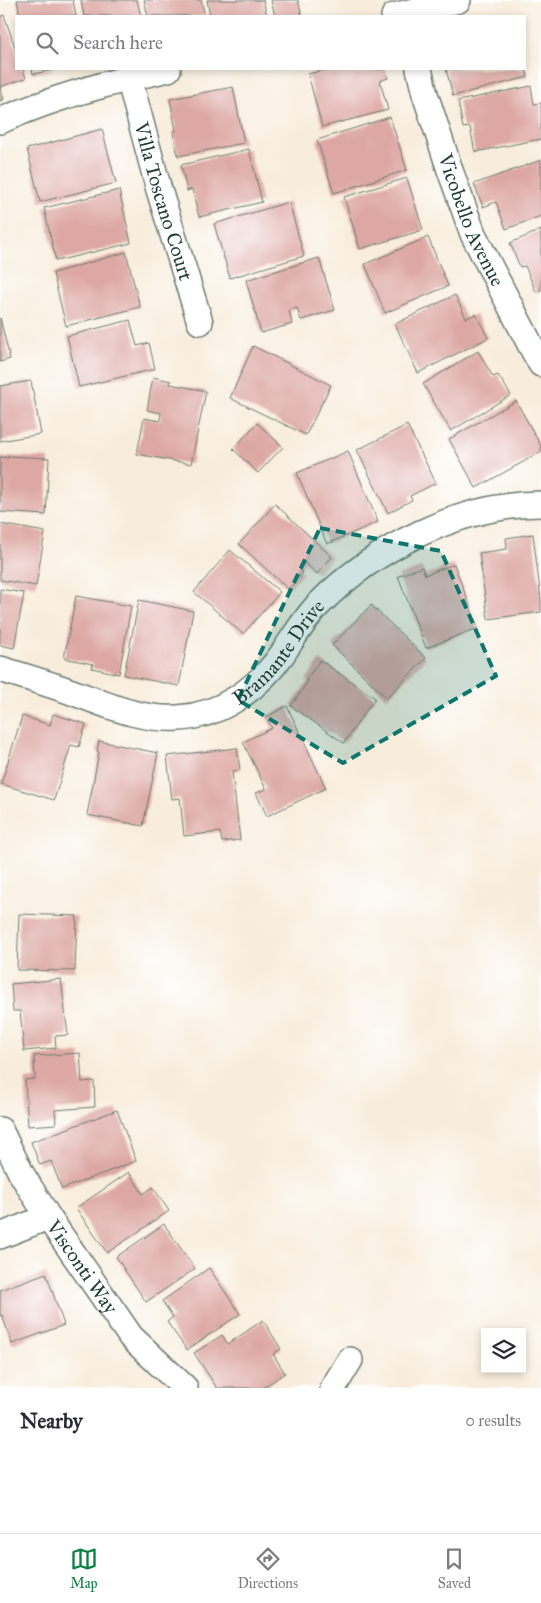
<!DOCTYPE html>
<html lang="en">
<head>
<meta charset="utf-8">
<style>
  :root { --surface:#fff; --page:#f7f7f7; --text:#2b2b33; --muted:#7c7c81; --line:#e1e1e2; --accent:#0b8043 }
  body { margin:0; font-family:"IM FELL Great Primer",serif; background:var(--page); color:var(--text) }
  .controls { position:absolute; right:15px; bottom:15px; display:grid; overflow:hidden; border-radius:0px; box-shadow:0 2px 8px #0003 }
  .controls button { width:45px; height:45px; display:grid; place-items:center; padding:0; border:0; border-bottom:1px solid var(--line); background:var(--surface); color:var(--text); font:25px sans-serif }
  .list { margin:0; padding:0; list-style:none }
  h2 { display:flex; justify-content:space-between; align-items:center; height:65px; margin:0; padding:0 20px; font-size:21px }
  h2 small { font-size:16px; font-weight:400; color:var(--muted) }
  .icon { flex:none; width:28px; height:28px; fill:none; stroke:currentColor; stroke-width:2; stroke-linecap:round; stroke-linejoin:round }
  .map { position:relative; flex:none; width:541px; height:1388px; overflow:hidden }
  .search { position:absolute; background:var(--surface); box-shadow:0 2px 8px #0003; left:15px; right:15px; top:15px; height:55px; display:flex; align-items:center; gap:12px; box-sizing:border-box; padding:0 18px; border-radius:0px; color:var(--muted); font-size:19px }
  .sheet { height:145px; background:var(--surface) }
  nav { display:flex; justify-content:space-around; align-items:center; box-sizing:border-box; height:70px; border-top:1px solid var(--line); background:var(--surface); font-size:14px; color:var(--muted) }
  nav a { display:grid; justify-items:center; gap:2px }
  nav .on { color:var(--accent) }
  .map>svg:first-child { display:block }
  .building { fill:#dda7a3 }
  .lines { fill:none; stroke-linecap:round; stroke-linejoin:round }
  .minor-casing { stroke:#6b7b6f; stroke-width:28 }
  .minor { stroke:#fff; stroke-width:25 }
  .marked { fill:#0f766e; fill-opacity:0.2; stroke:#0f766e; stroke-width:4; stroke-dasharray:10 6; stroke-linejoin:round }
  .labels { text-anchor:middle; dominant-baseline:central; stroke-width:4; stroke-linejoin:round; paint-order:stroke }
  .street-label { font-size:20px; fill:#1f3d34; stroke:#fff }
</style>
</head>
<body>
<div class="map">
<svg width="541" height="1388" viewBox="0 0 541 1388">
  <rect width="100%" height="100%" fill="#fff"/>
  <filter id="ink" filterUnits="userSpaceOnUse"><feTurbulence type="fractalNoise" baseFrequency=".02" numOctaves="2"/><feDisplacementMap in="SourceGraphic" scale="10" xChannelSelector="R" yChannelSelector="G"/><feConvolveMatrix kernelMatrix="1 2 1 2 8 2 1 2 1" color-interpolation-filters="sRGB"/></filter>
  <filter id="wash" filterUnits="userSpaceOnUse"><feTurbulence type="fractalNoise" baseFrequency=".0096" numOctaves="4" result="noise"/><feDisplacementMap in="SourceGraphic" scale="20" xChannelSelector="R" yChannelSelector="G"/><feGaussianBlur stdDeviation="1.12" result="paint"/><feColorMatrix in="noise" values="0 0 0 0 0 0 0 0 0 0 0 0 0 0 0 0 0 1.4 0 .05"/><feComposite in="paint" operator="in"/></filter>
  <g filter="url(#wash)">
    <rect width="100%" height="100%" fill="#f8eddc"/>
    <g id="blocks">
      <!-- building -->
      <path class="building" d="M 17,0 L 73,0 L 76,16 L 20,16 Z
        M 81,0 L 137,0 L 141,16 L 84,16 Z
        M 144,0 L 201,0 L 205,16 L 148,16 Z
        M 207,0 L 263,0 L 267,16 L 210,16 Z
        M 271,0 L 298,0 L 302,16 L 275,16 Z
        M 4,15 L 16,50 L 16,69 L 23,69 L 26,78 L 0,87 L 4,99 L 0,101 L 0,17 Z
        M 32,69 L 54,69 L 54,70 L 33,74 Z
        M 328,69 L 385,69 L 388,78 L 380,81 L 388,110 L 322,127 L 308,74 Z
        M 446,69 L 526,69 L 528,77 L 453,96 Z
        M 531,86 L 534,104 L 541,103 L 541,139 L 475,152 L 470,127 L 463,128 L 458,101 Z
        M 233,87 L 244,143 L 178,156 L 173,132 L 176,131 L 170,99 Z
        M 390,117 L 407,170 L 334,193 L 317,140 Z
        M 102,129 L 116,183 L 40,202 L 27,149 Z
        M 249,149 L 262,202 L 199,217 L 192,189 L 187,191 L 181,165 Z
        M 541,160 L 541,216 L 506,229 L 496,202 L 483,207 L 474,184 Z
        M 407,178 L 423,230 L 360,249 L 344,197 Z
        M 119,190 L 131,243 L 56,261 L 44,208 Z
        M 289,202 L 304,256 L 230,278 L 214,224 Z
        M 541,230 L 541,290 L 536,292 L 525,266 L 520,267 L 510,243 Z
        M 428,237 L 448,286 L 385,313 L 365,264 Z
        M 126,252 L 140,307 L 66,326 L 53,273 Z
        M 319,258 L 335,310 L 301,320 L 297,308 L 289,310 L 292,324 L 261,333 L 246,280 Z
        M 455,295 L 466,318 L 476,314 L 488,338 L 418,373 L 395,324 Z
        M 0,318 L 10,359 L 0,362 Z
        M 130,320 L 137,346 L 149,343 L 155,369 L 79,387 L 67,336 Z
        M 253,346 L 331,385 L 306,435 L 230,398 Z
        M 478,351 L 493,377 L 498,375 L 511,395 L 451,431 L 423,384 Z
        M 153,377 L 171,381 L 170,384 L 206,391 L 191,464 L 137,454 L 144,418 L 160,421 L 161,413 L 147,410 Z
        M 31,381 L 41,434 L 0,441 L 0,386 Z
        M 516,401 L 541,446 L 541,452 L 476,488 L 449,439 Z
        M 257,423 L 283,447 L 258,473 L 233,449 Z
        M 407,425 L 436,483 L 410,496 L 412,500 L 388,513 L 357,450 Z
        M 348,451 L 378,522 L 327,544 L 297,473 Z
        M 8,456 L 49,458 L 46,515 L 0,512 L 0,457 L 9,458 Z
        M 275,504 L 332,557 L 317,574 L 305,563 L 299,569 L 303,573 L 288,589 L 239,544 Z
        M 0,524 L 45,532 L 36,586 L 0,580 Z
        M 533,534 L 541,599 L 541,612 L 488,619 L 479,553 L 507,549 L 506,538 Z
        M 230,550 L 280,592 L 243,634 L 194,592 Z
        M 454,564 L 478,628 L 426,648 L 398,576 L 422,567 L 425,575 Z
        M 0,589 L 24,593 L 14,648 L 0,645 Z
        M 76,596 L 131,606 L 119,674 L 92,668 L 93,664 L 64,658 Z
        M 139,600 L 193,611 L 179,686 L 124,675 Z
        M 371,605 L 426,658 L 387,698 L 332,645 Z
        M 320,660 L 375,698 L 344,743 L 291,706 L 308,681 L 306,680 Z
        M 287,706 L 326,788 L 267,816 L 256,793 L 266,789 L 243,742 L 272,728 L 266,717 Z
        M 53,714 L 86,724 L 79,747 L 71,745 L 54,800 L 1,784 L 22,716 L 50,725 Z
        M 99,741 L 158,753 L 143,826 L 87,815 L 99,752 L 97,751 Z
        M 237,748 L 240,770 L 232,771 L 240,840 L 222,842 L 220,832 L 184,836 L 180,798 L 172,799 L 167,756 Z
        M 19,914 L 77,916 L 75,971 L 17,970 Z
        M 61,979 L 68,1035 L 55,1036 L 56,1048 L 24,1051 L 20,1011 L 13,1011 L 11,984 Z
        M 80,1053 L 82,1082 L 94,1081 L 95,1107 L 55,1110 L 56,1124 L 28,1126 L 25,1080 L 35,1079 L 34,1056 Z
        M 117,1110 L 136,1161 L 62,1189 L 51,1161 L 40,1165 L 31,1142 Z
        M 129,1172 L 143,1194 L 153,1187 L 169,1211 L 107,1253 L 76,1208 Z
        M 164,1224 L 195,1269 L 146,1302 L 116,1257 Z
        M 209,1268 L 240,1314 L 187,1350 L 167,1322 L 173,1317 L 162,1301 Z
        M 46,1273 L 64,1325 L 12,1344 L 2,1315 L 0,1316 L 0,1290 Z
        M 263,1320 L 281,1349 L 273,1354 L 285,1373 L 263,1388 L 217,1388 L 194,1353 L 222,1335 L 228,1344 Z"/>
    </g>
  </g>
  <g filter="url(#ink)">
    <use href="#blocks" fill-opacity="0" stroke="#6b7b6f" stroke-width="1"/>
    <g class="lines">
      <!-- minor casing -->
      <g class="minor-casing">
        <g id="minor">
          <path d="M 394,16 L 458,0"/>
          <path id="s1" d="M 419,69 L 425,94 L 451,173 L 473,234 L 531,346 L 541,364"/>
          <path id="s2" d="M 129,78 L 159,190 L 200,322"/>
          <path d="M 0,121 C 54,97 111,82 168,69"/>
          <path id="s3" d="M 0,669 C 23,676 46,683 69,691 C 106,704 137,720 178,718 C 220,716 257,689 281,656 C 293,639 304,619 319,604 C 374,548 461,504 541,504"/>
          <path id="s4" d="M 0,1130 L 21,1173 L 48,1217 L 131,1337 L 185,1388"/>
          <path d="M 0,1236 L 48,1217"/>
          <path d="M 333,1388 L 350,1360"/>
        </g>
      </g>
      <!-- minor -->
      <use href="#minor" class="minor"/>
    </g>
  </g>
  <!-- marked area -->
  <path class="marked" d="M 320,528 L 441,551 L 496,676 L 343,763 L 238,700 Z"/>
  <g class="labels">
    <!-- street labels -->
    <g class="street-label">
      <text stroke="none"><textPath href="#s2" startOffset="128">Villa Toscano Court</textPath></text>
      <text stroke="none"><textPath href="#s1" startOffset="160">Vicobello Avenue</textPath></text>
      <text stroke="none"><textPath href="#s3" startOffset="311">Bramante Drive</textPath></text>
      <text stroke="none"><textPath href="#s4" startOffset="160">Visconti Way</textPath></text>
    </g>
  </g>
</svg>
<div class="controls">
<button><svg class="icon" aria-label="layers" viewBox="0 0 24 24"><path d="M12 4l9 5-9 5-9-5zM3 14l9 5 9-5"/></svg></button>
</div>
<div class="search"><svg class="icon" aria-label="search" viewBox="0 0 24 24"><circle cx="10" cy="10" r="6"/><path d="M15 15l6 6"/></svg>Search here</div>
</div>
<section class="sheet">
<h2>Nearby<small>0 results</small></h2>
<ul class="list">
</ul>
</section>
<nav>
<a class="on"><svg class="icon" aria-label="map" viewBox="0 0 24 24"><path d="M3 6l6-2 6 2 6-2v14l-6 2-6-2-6 2zM9 4v14M15 6v14"/></svg>Map</a>
<a><svg class="icon" aria-label="directions" viewBox="0 0 24 24"><path d="M12 3l9 9-9 9-9-9zM9 14v-3h6M13 9l2 2-2 2"/></svg>Directions</a>
<a><svg class="icon" aria-label="saved" viewBox="0 0 24 24"><path d="M7 4h10v16l-5-4-5 4z"/></svg>Saved</a>
</nav>
</body>
</html>
